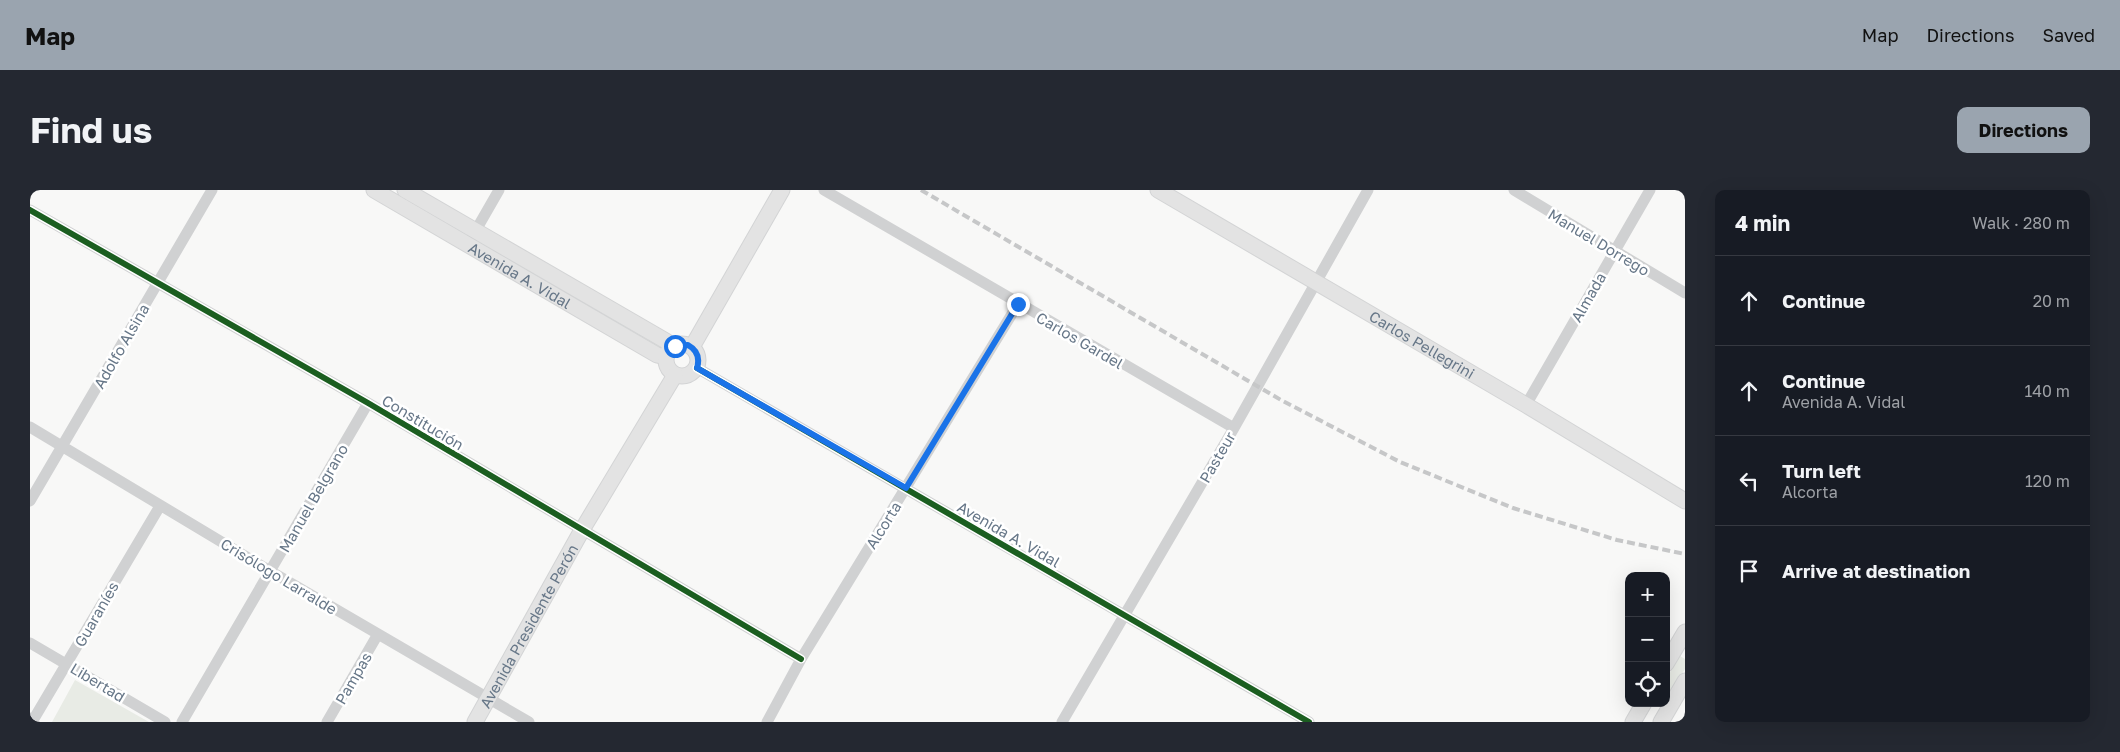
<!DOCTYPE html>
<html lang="en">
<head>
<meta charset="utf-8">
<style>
  :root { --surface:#171b24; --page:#242831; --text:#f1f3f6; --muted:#9ea1a6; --line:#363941; --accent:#9aa4af }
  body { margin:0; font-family:"Golos Text",sans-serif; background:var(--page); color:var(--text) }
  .controls { position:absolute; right:15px; bottom:15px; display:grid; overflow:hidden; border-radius:10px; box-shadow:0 5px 20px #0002 }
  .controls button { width:45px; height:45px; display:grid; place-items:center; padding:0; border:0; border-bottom:1px solid var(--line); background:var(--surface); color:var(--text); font:25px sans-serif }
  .stop { position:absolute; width:15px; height:15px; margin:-11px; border:4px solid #1a73e8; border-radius:50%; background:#fff }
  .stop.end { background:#1a73e8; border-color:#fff; box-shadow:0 1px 5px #0008 }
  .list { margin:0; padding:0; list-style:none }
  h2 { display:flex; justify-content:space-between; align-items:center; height:65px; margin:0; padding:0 20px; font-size:21px }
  h2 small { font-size:16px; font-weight:400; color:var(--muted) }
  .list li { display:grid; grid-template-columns:32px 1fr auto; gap:15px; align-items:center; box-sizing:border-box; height:90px; padding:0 20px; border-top:1px solid var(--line) }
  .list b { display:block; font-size:19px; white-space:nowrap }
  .list p { margin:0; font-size:16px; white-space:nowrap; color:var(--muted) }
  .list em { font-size:16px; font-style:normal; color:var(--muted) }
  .icon { flex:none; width:28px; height:28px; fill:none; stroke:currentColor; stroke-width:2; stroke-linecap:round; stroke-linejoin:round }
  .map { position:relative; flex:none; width:1655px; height:532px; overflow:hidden; border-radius:10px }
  header { display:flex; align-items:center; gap:30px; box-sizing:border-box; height:70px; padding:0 25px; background:var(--accent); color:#111 }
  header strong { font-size:24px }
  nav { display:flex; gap:28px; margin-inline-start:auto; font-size:18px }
  .intro { display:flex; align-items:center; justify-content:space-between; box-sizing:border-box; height:120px; padding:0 30px }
  h1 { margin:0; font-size:35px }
  .button { padding:12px 22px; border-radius:10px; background:var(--accent); color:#111; font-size:18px; font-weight:700 }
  main { display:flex; gap:30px; padding:0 30px }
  aside { flex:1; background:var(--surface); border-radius:10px; box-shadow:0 5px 20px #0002 }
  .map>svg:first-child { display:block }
  .green { fill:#e8ebe5 }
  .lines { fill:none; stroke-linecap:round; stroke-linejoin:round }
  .major-casing { stroke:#d3d4d5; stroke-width:17 }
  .minor { stroke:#d0d1d2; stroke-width:11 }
  .major { stroke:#e3e3e3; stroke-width:15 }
  .rail { stroke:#c6c7c8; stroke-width:4; stroke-dasharray:8 4; stroke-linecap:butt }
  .cycleway-casing { stroke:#fff; stroke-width:9 }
  .cycleway { stroke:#1b5e20; stroke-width:6 }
  .route { stroke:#1a73e8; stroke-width:6 }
  .labels { text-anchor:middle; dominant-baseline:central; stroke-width:5; stroke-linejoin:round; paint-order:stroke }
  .street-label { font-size:15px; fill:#677788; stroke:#fff }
</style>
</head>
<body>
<header>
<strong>Map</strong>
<nav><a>Map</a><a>Directions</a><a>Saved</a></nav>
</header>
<div class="intro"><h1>Find us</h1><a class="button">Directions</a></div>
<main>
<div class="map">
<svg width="1655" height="532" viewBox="0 0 1655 532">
  <rect width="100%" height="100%" fill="#f8f8f7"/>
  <!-- green -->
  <path class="green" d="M 454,51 L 637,158 L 635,162 L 451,55 Z
    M 1650,466 L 1655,469 L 1655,479 L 1636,511 L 1636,489 Z
    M 45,490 L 119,532 L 22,532 Z"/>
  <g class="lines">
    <!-- major casing -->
    <g class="major-casing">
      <g id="major">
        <path id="s1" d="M 344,0 L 627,165 L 636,167"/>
        <path d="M 375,0 L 636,151 L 642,158"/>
        <path id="s2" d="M 1128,0 L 1496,215 L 1655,311"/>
        <circle cx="652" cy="170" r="16"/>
        <path d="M 662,157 L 752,0"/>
        <path d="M 1636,474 L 1655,442"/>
        <path id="s3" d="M 445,532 L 552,340 L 645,185"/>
        <path d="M 1603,532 L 1614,513"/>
        <path d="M 1631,532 L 1655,491"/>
      </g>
    </g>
    <!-- minor -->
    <path class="minor" d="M 794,0 L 1204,238
      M 1484,0 L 1655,103
      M 0,20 L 338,213 L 771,469
      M 442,47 L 469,0
      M 667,178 L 1279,532
      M 1496,215 L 1620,0
      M 0,237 L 240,381 L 499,532
      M 0,311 L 182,0
      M 0,453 L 135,532
      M 2,532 L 130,316
      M 152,532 L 338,213
      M 297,532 L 348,444
      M 737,532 L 771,469 L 988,114
      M 1032,532 L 1204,238 L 1338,0"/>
    <!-- major -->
    <use href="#major" class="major"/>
    <!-- rail -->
    <path class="rail" d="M 891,0 L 1251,210 L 1370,272 L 1483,318 L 1587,350 L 1655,364"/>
    <!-- cycleway casing -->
    <g class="cycleway-casing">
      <path id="cycleway" d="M 0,20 L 338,213 L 771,469
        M 667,178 L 1279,532"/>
    </g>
    <!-- cycleway -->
    <use href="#cycleway" class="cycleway"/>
  </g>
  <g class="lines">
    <!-- route -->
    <path class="route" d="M 645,156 L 658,155 C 667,160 670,168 667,178 L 876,298 L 988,114"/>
  </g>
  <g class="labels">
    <!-- street labels -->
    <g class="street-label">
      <text transform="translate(1569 52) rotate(31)">Manuel Dorrego</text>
      <text stroke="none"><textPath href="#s1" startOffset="169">Avenida A. Vidal</textPath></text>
      <text transform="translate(1558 107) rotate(-60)">Almada</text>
      <text transform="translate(1050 150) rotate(30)">Carlos Gardel</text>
      <text stroke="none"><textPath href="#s2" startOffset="306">Carlos Pellegrini</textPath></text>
      <text transform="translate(91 156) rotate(-60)">Adolfo Alsina</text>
      <text transform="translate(393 232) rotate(31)">Constitución</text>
      <text transform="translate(1187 267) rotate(-60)">Pasteur</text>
      <text transform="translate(283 308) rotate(-60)">Manuel Belgrano</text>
      <text transform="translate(853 335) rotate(-58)">Alcorta</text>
      <text transform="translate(979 344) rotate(30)">Avenida A. Vidal</text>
      <text transform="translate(249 386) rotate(31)">Crisólogo Larralde</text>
      <text transform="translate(66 424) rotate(-60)">Guaraníes</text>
      <text stroke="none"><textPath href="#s3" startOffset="110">Avenida Presidente Perón</textPath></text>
      <text transform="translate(323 488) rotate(-60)">Pampas</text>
      <text transform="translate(68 492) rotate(31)">Libertad</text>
    </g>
  </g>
</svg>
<div class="controls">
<button>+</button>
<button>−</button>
<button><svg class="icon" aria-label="locate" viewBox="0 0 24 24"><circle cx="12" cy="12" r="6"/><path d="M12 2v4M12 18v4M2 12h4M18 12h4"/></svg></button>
</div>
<div class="stop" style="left:645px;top:156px"></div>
<div class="stop end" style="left:988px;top:114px"></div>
</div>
<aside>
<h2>4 min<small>Walk · 280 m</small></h2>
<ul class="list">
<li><svg class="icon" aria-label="ahead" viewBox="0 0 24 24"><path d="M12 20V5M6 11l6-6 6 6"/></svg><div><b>Continue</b></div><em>20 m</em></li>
<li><svg class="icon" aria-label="ahead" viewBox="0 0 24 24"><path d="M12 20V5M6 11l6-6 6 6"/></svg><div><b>Continue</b><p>Avenida A. Vidal</p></div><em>140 m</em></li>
<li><svg class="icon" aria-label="left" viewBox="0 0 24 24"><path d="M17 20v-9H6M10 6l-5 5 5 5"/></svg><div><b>Turn left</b><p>Alcorta</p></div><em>120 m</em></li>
<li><svg class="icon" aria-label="arrive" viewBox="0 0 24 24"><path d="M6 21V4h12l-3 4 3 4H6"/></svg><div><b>Arrive at destination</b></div></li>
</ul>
</aside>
</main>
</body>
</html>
